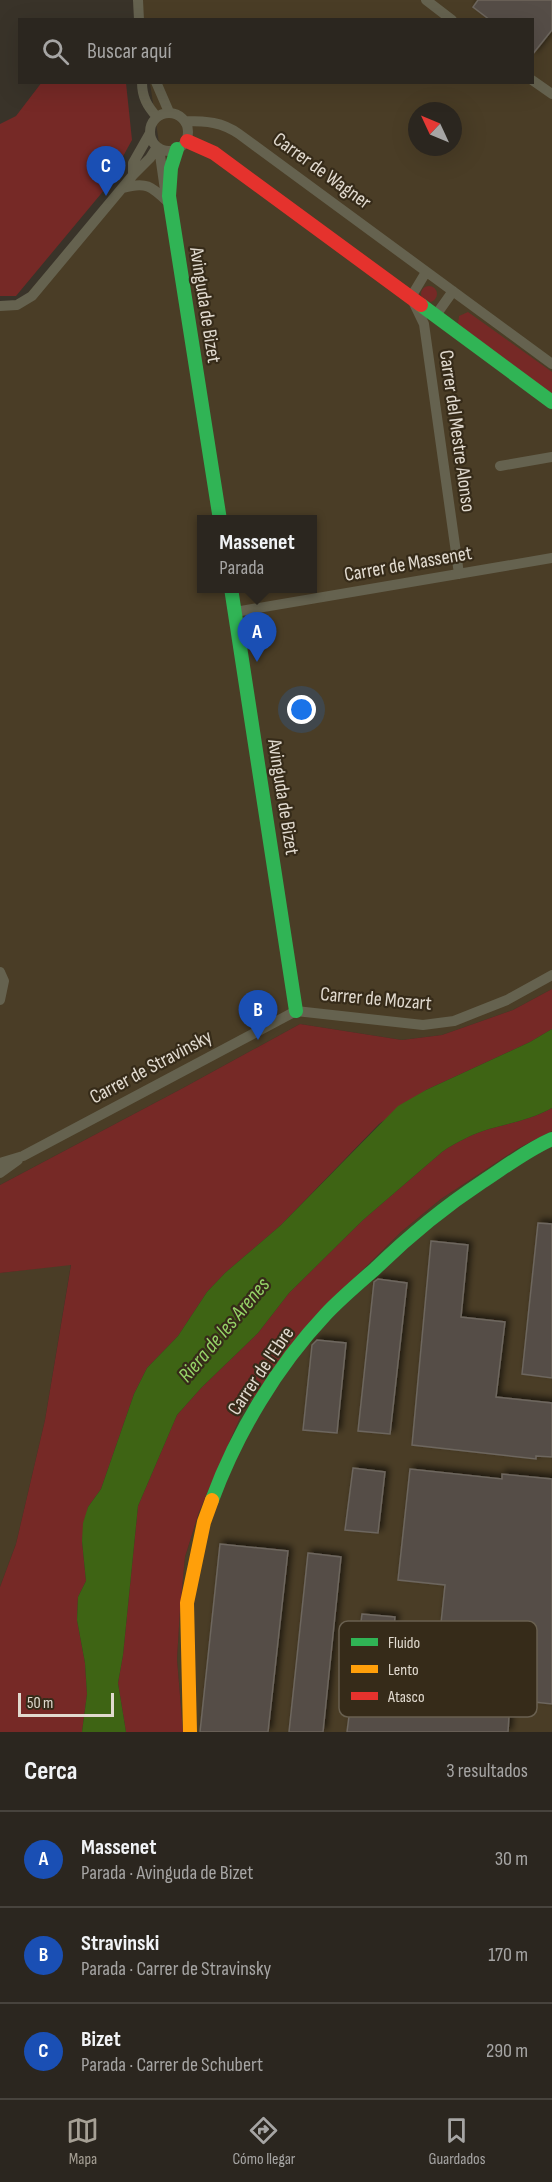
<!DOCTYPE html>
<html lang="es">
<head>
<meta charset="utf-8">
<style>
  :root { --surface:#2b261f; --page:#332e28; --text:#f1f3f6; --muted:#a6a5a4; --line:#47433d; --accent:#a6a095 }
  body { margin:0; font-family:"Sofia Sans Condensed",sans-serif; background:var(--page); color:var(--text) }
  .compass { position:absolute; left:408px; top:102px; width:54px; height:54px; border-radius:50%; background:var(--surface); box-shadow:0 6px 24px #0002; rotate:314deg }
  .scale { position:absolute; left:18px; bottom:15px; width:96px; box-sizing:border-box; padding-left:6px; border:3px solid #e1dacf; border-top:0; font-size:16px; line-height:21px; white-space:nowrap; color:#e1dacf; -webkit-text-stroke:4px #362b19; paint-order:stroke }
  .you { position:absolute; left:302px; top:710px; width:21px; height:21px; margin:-15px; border:4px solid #fff; border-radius:50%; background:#1a73e8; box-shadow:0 0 0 9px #1a73e833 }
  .badge { display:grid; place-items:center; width:39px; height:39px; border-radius:50%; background:var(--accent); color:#fff; font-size:20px; font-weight:700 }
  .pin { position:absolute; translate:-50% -50px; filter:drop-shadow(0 2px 3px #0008) }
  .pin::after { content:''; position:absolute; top:32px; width:21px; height:18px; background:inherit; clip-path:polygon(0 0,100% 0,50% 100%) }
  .popup { position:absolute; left:197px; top:515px; width:120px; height:78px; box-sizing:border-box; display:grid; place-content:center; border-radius:0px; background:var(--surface); filter:drop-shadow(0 2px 4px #0005); font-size:20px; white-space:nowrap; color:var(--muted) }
  .popup b { font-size:22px; color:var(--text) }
  .popup::after { content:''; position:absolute; left:50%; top:100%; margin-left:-12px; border:12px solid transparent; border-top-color:var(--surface) }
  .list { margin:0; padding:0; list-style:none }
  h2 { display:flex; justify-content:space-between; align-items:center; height:78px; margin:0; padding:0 24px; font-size:26px }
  h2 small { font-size:20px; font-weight:400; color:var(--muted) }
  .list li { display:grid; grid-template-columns:39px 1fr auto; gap:18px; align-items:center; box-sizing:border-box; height:96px; padding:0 24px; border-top:2px solid var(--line) }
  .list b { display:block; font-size:22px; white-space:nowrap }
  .list p { margin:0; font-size:20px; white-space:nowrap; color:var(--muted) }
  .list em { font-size:20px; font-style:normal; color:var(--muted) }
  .icon { flex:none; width:33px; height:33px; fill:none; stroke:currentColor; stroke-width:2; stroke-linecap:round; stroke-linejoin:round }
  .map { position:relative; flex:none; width:552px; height:1732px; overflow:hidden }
  .search { position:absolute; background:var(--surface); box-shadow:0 6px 24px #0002; left:18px; right:18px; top:18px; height:66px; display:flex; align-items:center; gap:15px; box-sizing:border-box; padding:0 21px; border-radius:0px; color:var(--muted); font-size:22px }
  .sheet { height:366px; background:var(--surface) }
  nav { display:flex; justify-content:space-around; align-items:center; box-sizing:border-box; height:84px; border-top:2px solid var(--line); background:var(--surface); font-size:16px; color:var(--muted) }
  nav a { display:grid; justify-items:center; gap:3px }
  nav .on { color:var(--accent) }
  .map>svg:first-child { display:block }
  .built { fill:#4a3d26; fill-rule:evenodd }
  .green { fill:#762926 }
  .water { fill:#3e6414 }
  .building { fill:#554e47; stroke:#6d665e; stroke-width:1.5; filter:url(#shadow) }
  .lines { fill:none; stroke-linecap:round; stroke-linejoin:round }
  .street { stroke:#65624f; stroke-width:10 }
  .fast { stroke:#30b455; stroke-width:14 }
  .slow { stroke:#ff9f0a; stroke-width:14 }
  .jam { stroke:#e5322d; stroke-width:14 }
  .labels { text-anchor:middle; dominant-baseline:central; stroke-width:4.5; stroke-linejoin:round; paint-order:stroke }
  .street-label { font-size:20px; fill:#e1dacf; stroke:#362b19 }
  .water-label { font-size:21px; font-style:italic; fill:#96d367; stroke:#362b19 }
  .key { fill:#362b19; stroke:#696050; stroke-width:1.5 }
  .key-label { font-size:16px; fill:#e1dacf }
</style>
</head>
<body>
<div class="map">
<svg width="552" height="1732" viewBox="0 0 552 1732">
  <defs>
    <filter id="shadow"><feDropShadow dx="3.5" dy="-3.5" stdDeviation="3" flood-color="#0009"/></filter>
  </defs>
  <rect width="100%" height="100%" fill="#393329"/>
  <!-- built -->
  <path class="built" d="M 138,0 L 552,0 L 552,989 L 513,1010 L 442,1035 L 402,1040 L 300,1024 L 183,1088 L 0,1185 L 0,306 L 17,305 L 159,143 L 150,83 L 532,82 L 532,20 L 139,20 ZM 417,111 L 453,111 L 453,147 L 417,147 ZM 202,520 L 312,520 L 312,588 L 202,588 Z
    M 552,1131 L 552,1732 L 183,1732 L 177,1659 L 180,1610 L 185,1557 L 199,1512 L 242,1413 L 316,1316 L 401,1232 L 441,1199 L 517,1149 Z
    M 71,1264 L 45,1420 L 16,1544 L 0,1587 L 0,1273 Z"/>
  <!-- green -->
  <path class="green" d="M 42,82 L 126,83 L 132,140 L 105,189 L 16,296 L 0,296 L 0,124 L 16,116 Z
    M421 294a8 8 0 1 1 16 0a8 8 0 1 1-16 0Z
    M 468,312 L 552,372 L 552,396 L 458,324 L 459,316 Z
    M 552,989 L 552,1029 L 530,1042 L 426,1090 L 379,1124 L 281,1225 L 225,1273 L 207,1292 L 178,1336 L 147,1368 L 134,1394 L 101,1489 L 88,1507 L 82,1541 L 86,1581 L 78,1597 L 77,1620 L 85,1663 L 87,1694 L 82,1732 L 0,1732 L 0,1587 L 16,1544 L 45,1420 L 71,1265 L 0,1273 L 0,1185 L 183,1088 L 300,1024 L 402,1040 L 442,1035 L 513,1010 Z
    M 552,1108 L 552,1131 L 517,1149 L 441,1199 L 401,1232 L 316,1316 L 242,1413 L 199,1512 L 185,1557 L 180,1610 L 177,1659 L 183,1732 L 126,1732 L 118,1683 L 123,1655 L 138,1506 L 177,1415 L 202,1387 L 258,1333 L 289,1293 L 363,1220 L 442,1152 C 456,1142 473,1134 489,1129 C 511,1123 532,1119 552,1108 Z"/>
  <!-- water -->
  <path class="water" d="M 552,1029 L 552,1108 C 532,1119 511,1123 489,1129 C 473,1134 456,1142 442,1152 L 363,1220 L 289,1293 L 258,1333 L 202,1387 L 177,1415 L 138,1506 L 123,1655 L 118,1683 L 126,1732 L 82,1732 L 87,1694 L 85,1663 L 77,1620 L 78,1597 L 86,1581 L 82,1541 L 83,1523 L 88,1507 L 101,1489 L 134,1394 L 147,1368 L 178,1336 L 207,1292 L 225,1273 L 281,1225 L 398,1106 L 426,1090 L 530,1042 Z"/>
  <!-- building -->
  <path class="building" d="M 478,0 L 552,0 L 552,30 L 532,55 L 532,20 L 490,20 L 473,7 Z
    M 538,1223 L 552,1224 L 552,1378 L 522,1374 Z
    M 431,1241 L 468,1245 L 461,1317 L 505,1322 L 496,1397 L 552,1403 L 552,1457 L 536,1456 L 536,1459 L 412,1445 Z
    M 378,1279 L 407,1283 L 390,1434 L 358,1431 L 374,1282 Z
    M 317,1340 L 346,1343 L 337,1433 L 303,1430 L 312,1345 Z
    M 353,1468 L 385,1472 L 378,1533 L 345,1530 Z
    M 410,1469 L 502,1479 L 502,1474 L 552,1479 L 552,1704 L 525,1701 L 529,1660 L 485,1656 L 488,1629 L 441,1623 L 445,1585 L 398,1580 Z
    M 220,1544 L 288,1551 L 268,1732 L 200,1732 Z
    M 308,1553 L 341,1557 L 323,1732 L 289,1732 Z
    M 362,1614 L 395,1617 L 393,1636 L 425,1640 L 422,1670 L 466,1675 L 462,1712 L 509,1716 L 508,1732 L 347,1732 Z"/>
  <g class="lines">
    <!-- street -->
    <path class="street" d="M 138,0 L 139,20
      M 426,0 L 452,20
      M 532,80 L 552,94
      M 142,82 C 142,97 147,106 157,117
      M 156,82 L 169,112
      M150 132a19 19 0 1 1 38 0a19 19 0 1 1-38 0Z
      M 186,121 C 206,121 222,122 239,134 L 552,364
      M 159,148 L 165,190
      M 133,175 L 133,163 L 150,133
      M 123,188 C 147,181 152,187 169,203
      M 426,272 L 411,297 L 424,324 L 459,574
      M 0,306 L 17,305 L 32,296 L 133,175 L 150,158 L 157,147
      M 436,315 L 453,291
      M 500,466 L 552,457
      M 235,612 L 552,558
      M 0,972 L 4,981 L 0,1000
      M 0,1163 L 23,1156 L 296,1011 L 423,1025 L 454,1021 L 507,1000 L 552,975
      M 0,1173 L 18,1160"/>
    <!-- fast -->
    <path class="fast" d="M 177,149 L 171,168 L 169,196 L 220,520
      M 421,305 L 552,402
      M 231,588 L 296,1011
      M 212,1500 C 237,1433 276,1367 326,1314 C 341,1298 359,1283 376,1268 C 409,1236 444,1207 482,1182 C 505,1167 527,1150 552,1139"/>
    <!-- slow -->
    <path class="slow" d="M 190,1732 L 187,1603 L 204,1522 L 212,1500"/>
    <!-- jam -->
    <path class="jam" d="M 187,141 L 214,153 L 421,305"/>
  </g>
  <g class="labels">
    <!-- street labels -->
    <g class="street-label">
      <text transform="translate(322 171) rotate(36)">Carrer de Wagner</text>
      <text transform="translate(205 305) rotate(81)">Avinguda de Bizet</text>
      <text transform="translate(457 431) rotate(82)">Carrer del Mestre Alonso</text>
      <text transform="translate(408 564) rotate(-10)">Carrer de Massenet</text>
      <text transform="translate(283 797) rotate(81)">Avinguda de Bizet</text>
      <text transform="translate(376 999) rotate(5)">Carrer de Mozart</text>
      <text transform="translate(151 1067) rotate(-28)">Carrer de Stravinsky</text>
      <text transform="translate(261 1371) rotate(-56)">Carrer de l'Ebre</text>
    </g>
    <!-- water labels -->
    <g class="water-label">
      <text transform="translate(224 1330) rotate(-50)">Riera de les Arenes</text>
    </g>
  </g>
  <!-- legend -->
  <rect x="339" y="1621" width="198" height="96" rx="9" class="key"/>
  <rect x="351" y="1638" width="27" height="8" fill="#30b455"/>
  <rect x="351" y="1665" width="27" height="8" fill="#ff9f0a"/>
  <rect x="351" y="1692" width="27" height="8" fill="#e5322d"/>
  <g class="key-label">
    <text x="388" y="1648">Fluido</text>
    <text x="388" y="1675">Lento</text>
    <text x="388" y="1702">Atasco</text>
  </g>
</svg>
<svg class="compass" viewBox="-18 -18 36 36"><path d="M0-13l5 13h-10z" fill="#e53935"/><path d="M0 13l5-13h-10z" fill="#a6a5a4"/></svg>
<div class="scale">50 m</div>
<div class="you"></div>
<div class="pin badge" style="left:257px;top:662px;background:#1a4fb4">A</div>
<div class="popup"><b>Massenet</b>Parada</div>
<div class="pin badge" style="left:258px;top:1040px;background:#1a4fb4">B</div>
<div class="pin badge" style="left:106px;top:196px;background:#1a4fb4">C</div>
<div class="search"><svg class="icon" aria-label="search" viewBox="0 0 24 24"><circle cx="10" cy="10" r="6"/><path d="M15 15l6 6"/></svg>Buscar aquí</div>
</div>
<section class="sheet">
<h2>Cerca<small>3 resultados</small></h2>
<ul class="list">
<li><span class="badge" style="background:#1a4fb4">A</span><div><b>Massenet</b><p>Parada · Avinguda de Bizet</p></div><em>30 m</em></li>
<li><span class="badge" style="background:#1a4fb4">B</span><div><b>Stravinski</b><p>Parada · Carrer de Stravinsky</p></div><em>170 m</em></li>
<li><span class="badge" style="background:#1a4fb4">C</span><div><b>Bizet</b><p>Parada · Carrer de Schubert</p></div><em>290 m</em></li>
</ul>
</section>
<nav>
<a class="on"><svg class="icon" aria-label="map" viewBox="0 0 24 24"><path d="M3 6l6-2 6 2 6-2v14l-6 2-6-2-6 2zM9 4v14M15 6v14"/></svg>Mapa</a>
<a><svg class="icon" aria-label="directions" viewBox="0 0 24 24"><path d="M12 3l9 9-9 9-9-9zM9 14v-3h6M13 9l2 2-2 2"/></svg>Cómo llegar</a>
<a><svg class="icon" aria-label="saved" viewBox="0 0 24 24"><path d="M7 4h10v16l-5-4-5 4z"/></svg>Guardados</a>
</nav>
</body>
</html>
